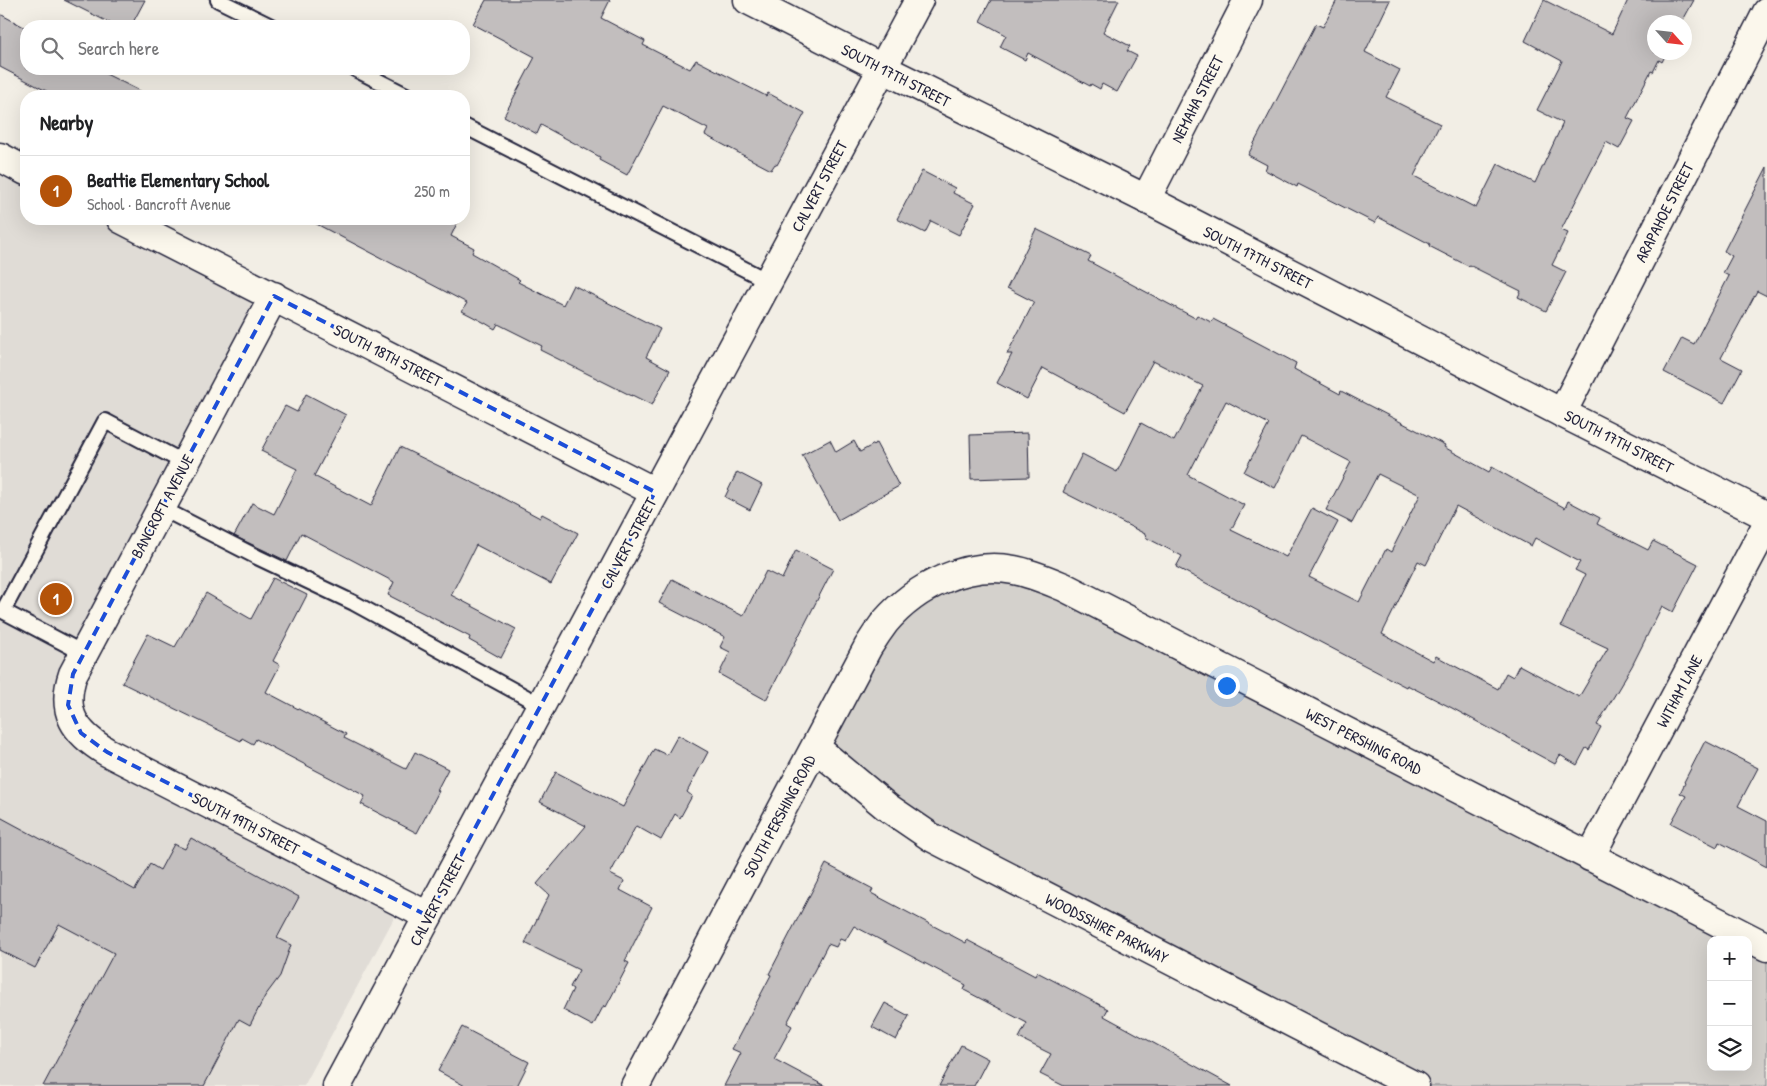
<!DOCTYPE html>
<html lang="en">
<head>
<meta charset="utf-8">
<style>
  :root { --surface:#fff; --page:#f6f6f6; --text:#202124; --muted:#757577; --line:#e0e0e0; --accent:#b45309 }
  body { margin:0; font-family:"Patrick Hand",sans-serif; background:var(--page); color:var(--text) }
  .controls { position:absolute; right:15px; bottom:15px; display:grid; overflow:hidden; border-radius:10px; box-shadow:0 5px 20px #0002 }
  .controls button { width:45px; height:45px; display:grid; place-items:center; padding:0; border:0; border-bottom:1px solid var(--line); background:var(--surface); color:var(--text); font:25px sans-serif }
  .compass { position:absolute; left:1647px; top:15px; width:45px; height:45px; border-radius:50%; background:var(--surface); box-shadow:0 5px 20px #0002; rotate:117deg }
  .you { position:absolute; left:1226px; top:685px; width:18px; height:18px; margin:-12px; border:4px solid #fff; border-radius:50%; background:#1a73e8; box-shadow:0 0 0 8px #1a73e833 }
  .badge { display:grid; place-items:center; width:32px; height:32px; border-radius:50%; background:var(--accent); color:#fff; font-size:16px; font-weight:700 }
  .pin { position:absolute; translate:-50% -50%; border:2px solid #fff; box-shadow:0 1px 5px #0006 }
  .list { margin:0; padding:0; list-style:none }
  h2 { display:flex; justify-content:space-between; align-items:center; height:65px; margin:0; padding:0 20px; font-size:21px }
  h2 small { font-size:16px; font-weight:400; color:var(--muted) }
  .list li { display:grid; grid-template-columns:32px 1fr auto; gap:15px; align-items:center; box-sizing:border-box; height:70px; padding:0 20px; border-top:1px solid var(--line) }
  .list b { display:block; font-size:19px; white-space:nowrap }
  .list p { margin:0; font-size:16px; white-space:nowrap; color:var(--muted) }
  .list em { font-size:16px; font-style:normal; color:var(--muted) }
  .icon { flex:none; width:28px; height:28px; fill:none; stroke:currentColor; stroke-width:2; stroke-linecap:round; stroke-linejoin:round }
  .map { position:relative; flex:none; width:1767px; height:1086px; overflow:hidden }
  .search { position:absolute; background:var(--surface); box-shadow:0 5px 20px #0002; left:20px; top:20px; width:450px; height:55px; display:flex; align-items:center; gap:12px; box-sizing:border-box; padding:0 18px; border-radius:20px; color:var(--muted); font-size:19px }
  .panel { position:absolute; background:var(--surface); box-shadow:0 5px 20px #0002; left:20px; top:90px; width:450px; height:135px; border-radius:20px }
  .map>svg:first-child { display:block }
  .built { fill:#e0dcd6 }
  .green { fill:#d4d1cc; stroke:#7b7a84; fill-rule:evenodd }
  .building { fill:#c2bebe; stroke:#22223b; fill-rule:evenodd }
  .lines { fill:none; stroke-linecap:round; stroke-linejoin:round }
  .service-casing { stroke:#22223b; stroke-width:18 }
  .minor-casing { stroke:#22223b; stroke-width:31 }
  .tertiary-casing { stroke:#22223b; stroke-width:31 }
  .service { stroke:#fbf7ec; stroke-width:14 }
  .minor { stroke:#fbf7ec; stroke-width:28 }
  .tertiary { stroke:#fbf7ec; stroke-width:28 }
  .marked { fill:none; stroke:#1d4ed8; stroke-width:4; stroke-dasharray:10 6; stroke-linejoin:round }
  .labels { text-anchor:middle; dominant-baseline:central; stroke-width:5; stroke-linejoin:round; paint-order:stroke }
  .street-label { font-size:16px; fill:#22223b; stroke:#fbf7ec }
</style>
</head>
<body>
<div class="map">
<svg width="1767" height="1086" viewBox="0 0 1767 1086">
  <rect width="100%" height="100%" fill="#f2eee5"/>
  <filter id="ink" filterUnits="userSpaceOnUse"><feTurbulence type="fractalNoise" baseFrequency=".02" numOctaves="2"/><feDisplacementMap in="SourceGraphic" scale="10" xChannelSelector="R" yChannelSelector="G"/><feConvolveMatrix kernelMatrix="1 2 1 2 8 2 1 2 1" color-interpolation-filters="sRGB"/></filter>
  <g filter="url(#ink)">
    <!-- built -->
    <path class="built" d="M 0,157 L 26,171 L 26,219 L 121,219 L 274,296 L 83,653 L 72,719 L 402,903 L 304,1086 L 0,1086 Z"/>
    <!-- green -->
    <path class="green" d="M 1012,569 L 1767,947 L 1767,1086 L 1415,1086 L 931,837 L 815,747 L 905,602 ZM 1711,940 L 1748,940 L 1748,1067 L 1711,1067 Z"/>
    <!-- building -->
    <path class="building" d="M 64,0 L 145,0 L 131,26 L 116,26 Z
      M 486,0 L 610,0 L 601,18 L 645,41 L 643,45 L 690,69 L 696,60 L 766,96 L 768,93 L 805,113 L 777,165 L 775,164 L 771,170 L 705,135 L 708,129 L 663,106 L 627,175 L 599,160 L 600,157 L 541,125 L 537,134 L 504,116 L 535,57 L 473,24 Z
      M 991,0 L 1119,0 L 1103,32 L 1130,46 L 1127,51 L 1137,56 L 1117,92 L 1102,84 L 1100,89 L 1091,84 L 1090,86 L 1028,53 L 1025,60 L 1000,47 L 1006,35 L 980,21 Z
      M 1337,0 L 1390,0 L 1365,52 L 1400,70 L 1386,97 L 1440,124 L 1414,176 L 1476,208 L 1498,164 L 1535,183 L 1563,123 L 1537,110 L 1562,61 L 1525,41 L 1544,0 L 1612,34 L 1628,0 L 1694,0 L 1682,22 L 1654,22 L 1654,52 L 1667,52 L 1662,62 L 1659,60 L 1653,72 L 1651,71 L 1627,118 L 1634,121 L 1619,149 L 1606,142 L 1561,230 L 1568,233 L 1552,265 L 1566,272 L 1546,311 L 1518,297 L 1521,291 L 1469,265 L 1468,266 L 1429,246 L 1430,244 L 1378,217 L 1375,223 L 1298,184 L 1297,187 L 1265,170 L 1267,165 L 1248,155 L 1316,24 L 1323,27 Z
      M 0,14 L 26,28 L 26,69 L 96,69 L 150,96 L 56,96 L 0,67 Z
      M 1767,167 L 1767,296 L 1757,291 L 1721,358 L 1742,369 L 1724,403 L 1664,372 L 1682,338 L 1694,344 L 1729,276 L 1723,273 L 1732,256 L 1724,251 Z
      M 922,171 L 955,188 L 953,193 L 975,204 L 959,235 L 931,221 L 925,233 L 897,219 Z
      M 307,219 L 459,219 L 451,236 L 474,248 L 472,253 L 520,280 L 518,282 L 563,305 L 573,285 L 660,329 L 646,357 L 670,370 L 652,405 L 632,395 L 632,396 L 540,350 L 542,346 L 498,324 L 495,329 L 485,323 L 462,311 L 467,303 Z
      M 1036,229 L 1091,256 L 1088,261 L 1195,318 L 1197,315 L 1211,322 L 1213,319 L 1296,363 L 1294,369 L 1340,394 L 1341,391 L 1445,445 L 1444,447 L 1489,472 L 1492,467 L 1565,508 L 1568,501 L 1600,518 L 1597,524 L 1648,550 L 1653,541 L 1698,564 L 1673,612 L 1662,606 L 1632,666 L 1597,725 L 1601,727 L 1589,750 L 1586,748 L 1577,765 L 1560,755 L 1555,764 L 1452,708 L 1407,685 L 1406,687 L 1274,618 L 1273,619 L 1176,567 L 1182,556 L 1145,537 L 1147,535 L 1063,492 L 1082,454 L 1117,472 L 1141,423 L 1174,441 L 1203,386 L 1153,361 L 1125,412 L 1043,368 L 1027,399 L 997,383 L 1012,354 L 1007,354 L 1034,302 L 1007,288 ZM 1226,401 L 1269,424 L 1244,472 L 1275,488 L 1301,436 L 1351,462 L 1326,510 L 1352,523 L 1378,474 L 1420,495 L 1391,552 L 1386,549 L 1359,602 L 1309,577 L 1338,522 L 1312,508 L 1286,557 L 1231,530 L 1244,505 L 1188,475 ZM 1456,506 L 1531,546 L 1535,538 L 1580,562 L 1575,570 L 1585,575 L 1561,626 L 1608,648 L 1579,697 L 1519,665 L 1513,677 L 1506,673 L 1498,689 L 1436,656 L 1433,661 L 1382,634 L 1418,561 L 1426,565 Z
      M 306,394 L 346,415 L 314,476 L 371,506 L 400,447 L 486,489 L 540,518 L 542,514 L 578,533 L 551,584 L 476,545 L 451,595 L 516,629 L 501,658 L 469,640 L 470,637 L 388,595 L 394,582 L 301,533 L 287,561 L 234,536 L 252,503 L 274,514 L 297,469 L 261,451 L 285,406 L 297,412 Z
      M 1028,433 L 1029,477 L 971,479 L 970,435 Z
      M 830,440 L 836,452 L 854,441 L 860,452 L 876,443 L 899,486 L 838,520 L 802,455 Z
      M 737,472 L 762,485 L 750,510 L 725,497 Z
      M 796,550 L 833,569 L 766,700 L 719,674 L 730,652 L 720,647 L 725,637 L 659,603 L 672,579 L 743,616 L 766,571 L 782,579 Z
      M 273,578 L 307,595 L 273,661 L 280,665 L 266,692 L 346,734 L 344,738 L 406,769 L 415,752 L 448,769 L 437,790 L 439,791 L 417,833 L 361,804 L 365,796 L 256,739 L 253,744 L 242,738 L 241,741 L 122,683 L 148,634 L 175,647 L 206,593 L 251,619 Z
      M 678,735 L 708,752 L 687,792 L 692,796 L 680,818 L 675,814 L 661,840 L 636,826 L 610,874 L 624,881 L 620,890 L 652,907 L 625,961 L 629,963 L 606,1007 L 604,1005 L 593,1026 L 563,1010 L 573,989 L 570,987 L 579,970 L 525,943 L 549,895 L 537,884 L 586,826 L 540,802 L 556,772 L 623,807 L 654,749 L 667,755 Z
      M 1705,741 L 1758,768 L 1738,806 L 1767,821 L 1767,867 L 1719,842 L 1717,847 L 1671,823 L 1686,796 L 1680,793 L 1685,783 L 1684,782 Z
      M 0,817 L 135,890 L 150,864 L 160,870 L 174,844 L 185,849 L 191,838 L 299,897 L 277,938 L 291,945 L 280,976 L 265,996 L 250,1025 L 239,1019 L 204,1086 L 43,1086 L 114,953 L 59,924 L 35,968 L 0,950 Z
      M 826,864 L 873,889 L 871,893 L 966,943 L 967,940 L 1035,976 L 1037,972 L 1108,1009 L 1104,1016 L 1232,1086 L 1064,1086 L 1040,1074 L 1051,1054 L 1019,1038 L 1027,1023 L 964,990 L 966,985 L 854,926 L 845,941 L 840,939 L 836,947 L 828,944 L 787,1023 L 792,1026 L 774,1059 L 825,1086 L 724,1086 L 741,1053 L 732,1049 L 771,975 L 769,974 Z
      M 885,1003 L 909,1016 L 896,1040 L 872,1027 Z
      M 462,1027 L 529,1062 L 517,1086 L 465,1086 L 438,1071 Z
      M 961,1045 L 988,1059 L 974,1086 L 939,1086 Z"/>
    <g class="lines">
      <!-- service casing -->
      <g class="service-casing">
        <path id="service" d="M 218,0 L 271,26
          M 355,69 L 408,96
          M 464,126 L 768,281
          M 161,508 L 257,557 L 354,603 L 542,706
          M 83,653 L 3,611 L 105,421 L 185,463"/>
      </g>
      <!-- minor casing -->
      <g class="minor-casing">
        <path id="minor" d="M 748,0 L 882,68
          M 0,157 L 26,171
          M 1146,199 L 1248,0
          M 121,219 L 655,492
          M 274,296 L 73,674 C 60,712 75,733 107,752 L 428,916
          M 1562,413 L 1767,12
          M 815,747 L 887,807 L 931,837 L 1415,1086
          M 1590,857 L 1767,524
          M 635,1086 L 868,647 C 873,639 879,630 885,622 C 916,586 966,561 1014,570 C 1031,573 1047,580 1064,587 L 1767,947"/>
      </g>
      <!-- tertiary casing -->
      <g class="tertiary-casing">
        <path id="tertiary" d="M 882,68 L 1146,199 L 1562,413 L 1767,516
          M 337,1086 L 919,0"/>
      </g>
      <!-- service -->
      <use href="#service" class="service"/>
      <!-- minor -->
      <use href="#minor" class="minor"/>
      <!-- tertiary -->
      <use href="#tertiary" class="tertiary"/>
    </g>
  </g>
  <!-- marked area -->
  <path class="marked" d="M 274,296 L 655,492 L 428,916 L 107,752 L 81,733 L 68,705 L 73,674 Z"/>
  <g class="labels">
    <!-- street labels -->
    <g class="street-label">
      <text transform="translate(896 75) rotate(27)">SOUTH 17TH STREET</text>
      <text transform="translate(1197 99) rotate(-63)">NEMAHA STREET</text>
      <text transform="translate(819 186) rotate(-62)">CALVERT STREET</text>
      <text transform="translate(1664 212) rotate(-63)">ARAPAHOE STREET</text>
      <text transform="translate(1258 257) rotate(27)">SOUTH 17TH STREET</text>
      <text transform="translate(388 355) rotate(27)">SOUTH 18TH STREET</text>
      <text transform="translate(1619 441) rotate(27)">SOUTH 17TH STREET</text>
      <text transform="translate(162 506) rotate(-62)">BANCROFT AVENUE</text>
      <text transform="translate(628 543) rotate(-62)">CALVERT STREET</text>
      <text transform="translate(1679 691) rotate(-62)">WITHAM LANE</text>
      <text transform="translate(1364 741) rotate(27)">WEST PERSHING ROAD</text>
      <text transform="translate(779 816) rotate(-62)">SOUTH PERSHING ROAD</text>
      <text transform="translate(246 823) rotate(27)">SOUTH 19TH STREET</text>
      <text transform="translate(437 900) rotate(-62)">CALVERT STREET</text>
      <text transform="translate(1107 928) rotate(27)">WOODSSHIRE PARKWAY</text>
    </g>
  </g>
</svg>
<div class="controls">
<button>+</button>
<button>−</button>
<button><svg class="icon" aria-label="layers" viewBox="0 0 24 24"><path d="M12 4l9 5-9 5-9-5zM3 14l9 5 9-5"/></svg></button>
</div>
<svg class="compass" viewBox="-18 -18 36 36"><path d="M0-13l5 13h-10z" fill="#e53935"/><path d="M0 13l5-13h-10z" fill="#757577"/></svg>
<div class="you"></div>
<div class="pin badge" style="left:56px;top:599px">1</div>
<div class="search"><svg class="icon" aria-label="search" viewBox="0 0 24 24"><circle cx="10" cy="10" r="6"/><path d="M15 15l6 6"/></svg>Search here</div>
<section class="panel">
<h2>Nearby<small></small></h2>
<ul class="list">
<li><span class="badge">1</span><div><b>Beattie Elementary School</b><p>School · Bancroft Avenue</p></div><em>250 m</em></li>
</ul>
</section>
</div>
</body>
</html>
